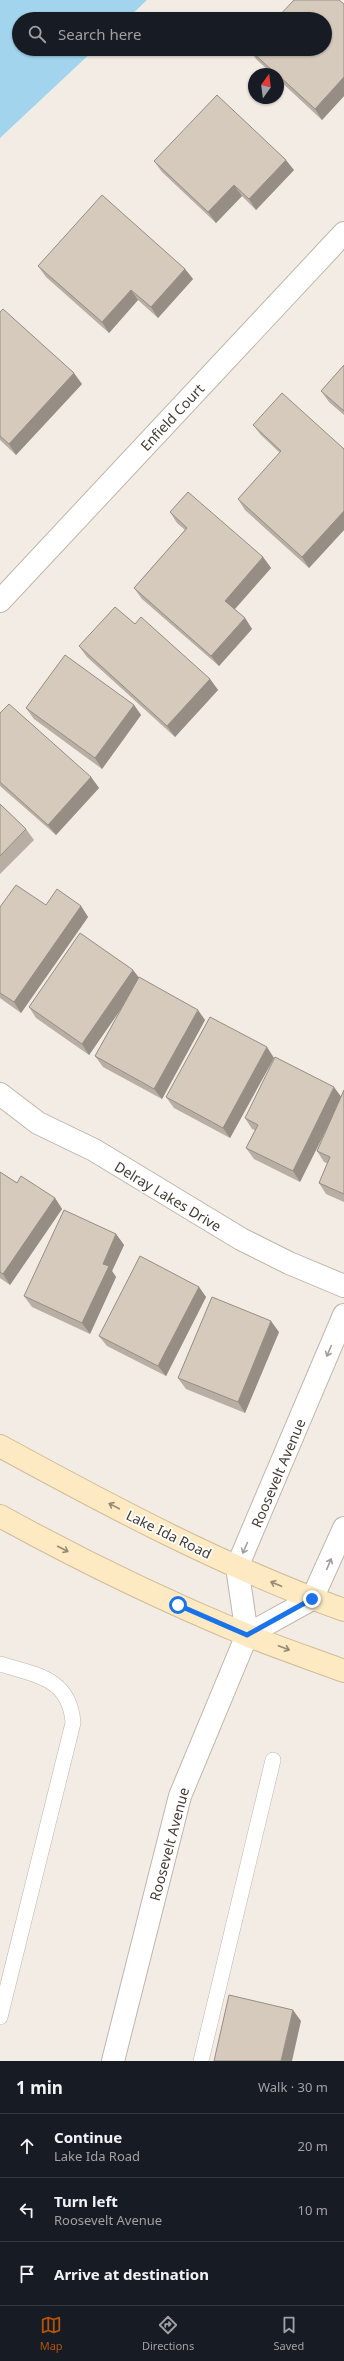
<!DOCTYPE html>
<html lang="en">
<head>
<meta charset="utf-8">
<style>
  :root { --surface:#171b24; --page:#242831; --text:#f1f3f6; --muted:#9ea1a6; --line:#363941; --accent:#b45309 }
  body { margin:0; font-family:"Noto Sans",sans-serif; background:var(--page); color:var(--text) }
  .compass { position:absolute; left:248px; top:68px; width:36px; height:36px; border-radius:50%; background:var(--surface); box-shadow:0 1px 3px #0004; rotate:14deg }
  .stop { position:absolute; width:12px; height:12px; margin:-9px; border:3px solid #1a73e8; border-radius:50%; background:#fff }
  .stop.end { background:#1a73e8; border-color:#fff; box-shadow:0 1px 4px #0008 }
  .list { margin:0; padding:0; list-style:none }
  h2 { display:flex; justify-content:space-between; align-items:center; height:52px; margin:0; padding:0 16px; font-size:17px }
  h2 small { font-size:13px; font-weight:400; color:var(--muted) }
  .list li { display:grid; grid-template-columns:26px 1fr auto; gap:12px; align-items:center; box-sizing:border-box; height:64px; padding:0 16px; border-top:1px solid var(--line) }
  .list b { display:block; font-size:15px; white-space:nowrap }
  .list p { margin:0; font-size:13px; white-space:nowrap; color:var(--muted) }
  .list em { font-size:13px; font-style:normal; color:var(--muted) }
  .icon { flex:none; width:22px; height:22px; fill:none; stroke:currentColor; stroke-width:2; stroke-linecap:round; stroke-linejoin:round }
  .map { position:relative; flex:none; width:344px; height:2061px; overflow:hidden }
  .search { position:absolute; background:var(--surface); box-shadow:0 1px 3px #0004; left:12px; right:12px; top:12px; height:44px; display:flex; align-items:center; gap:10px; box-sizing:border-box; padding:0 14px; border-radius:22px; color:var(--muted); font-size:15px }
  .sheet { height:244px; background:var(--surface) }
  nav { display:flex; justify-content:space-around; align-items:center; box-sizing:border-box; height:56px; border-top:1px solid var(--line); background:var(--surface); font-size:11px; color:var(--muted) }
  nav a { display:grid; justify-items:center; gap:2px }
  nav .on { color:var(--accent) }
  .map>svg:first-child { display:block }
  .water { fill:#a2d5ed }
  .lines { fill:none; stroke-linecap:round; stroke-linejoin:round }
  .lane-casing { stroke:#c0b6aa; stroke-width:16 }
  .street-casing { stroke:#c0b6aa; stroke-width:24 }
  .secondary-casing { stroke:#d1bc95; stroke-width:24 }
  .lane { stroke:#fff; stroke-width:15 }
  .street { stroke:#fff; stroke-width:22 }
  .secondary { stroke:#fdeac3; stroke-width:22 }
  .wall { fill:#b8aea3 }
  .shaded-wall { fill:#968d84 }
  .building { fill:#d6cabd; stroke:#968d84 }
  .oneway { stroke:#a29e9a }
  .oneway2 { stroke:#978a74 }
  .route { stroke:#1a73e8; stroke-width:5 }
  .labels { text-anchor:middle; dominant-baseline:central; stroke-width:3.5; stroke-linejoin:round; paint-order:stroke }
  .street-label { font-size:14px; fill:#443c34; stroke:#fff }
</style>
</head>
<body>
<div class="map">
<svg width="344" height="2061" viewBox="0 0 344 2061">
  <rect width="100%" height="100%" fill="#f2ece4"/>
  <!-- water -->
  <path class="water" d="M 0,0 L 147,0 L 127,19 L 19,19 L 19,49 L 95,49 L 0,138 Z"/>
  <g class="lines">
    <!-- lane casing -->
    <g class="lane-casing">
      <path id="lane" d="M 0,1664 C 36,1675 70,1678 73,1723 L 0,2017
        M 201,2061 L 273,1760"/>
    </g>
    <!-- street casing -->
    <g class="street-casing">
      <path id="street" d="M 0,601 L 344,233
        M 0,1094 L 38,1123 L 94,1150 L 241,1239 L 289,1263 L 344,1286
        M 247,1635 L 312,1599 L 344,1528
        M 113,2061 L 180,1796 L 247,1635 L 237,1567 L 344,1315"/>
    </g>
    <!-- secondary casing -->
    <g class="secondary-casing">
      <path id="secondary" d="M 0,1446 C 112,1507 224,1567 344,1610
        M 0,1516 C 80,1560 162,1600 247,1635 C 279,1648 312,1659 344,1671"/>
    </g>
    <!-- lane -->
    <use href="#lane" class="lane"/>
    <!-- street -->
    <use href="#street" class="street"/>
    <!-- secondary -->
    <use href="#secondary" class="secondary"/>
  </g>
  <!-- wall -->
  <path class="wall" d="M 344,4 L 344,96 L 322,120 L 278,79 L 278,74 L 272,74 L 256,59 L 249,49 Z
    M 154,161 L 294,170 L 256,210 L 242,196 L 216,223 L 162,172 Z
    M 38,266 L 185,269 L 193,279 L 158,318 L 138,300 L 109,333 L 46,277 Z
    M 0,312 L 82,384 L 16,455 L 0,440 Z
    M 344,365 L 344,415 L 329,402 L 321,391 Z
    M 253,425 L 344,449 L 344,530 L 309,568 L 245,510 L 238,499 L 280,453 L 261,435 Z
    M 170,512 L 263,557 L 271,568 L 235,609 L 245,618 L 252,629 L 219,666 L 142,599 L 134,588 L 185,530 L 177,523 Z
    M 135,624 L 210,679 L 218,690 L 175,737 L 87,657 L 79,646 Z
    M 134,705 L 141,715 L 102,769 L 34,719 L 26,708 Z
    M 0,713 L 91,777 L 99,788 L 56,835 L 0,786 Z
    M 0,804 L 26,829 L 34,840 L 0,874 Z
    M 46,905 L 81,906 L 88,917 L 21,1013 L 0,998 L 0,907 Z
    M 139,978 L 205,1020 L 162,1099 L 103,1067 L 95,1056 L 123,1006 L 89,1055 L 36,1018 L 29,1007 Z
    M 274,1058 L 230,1138 L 174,1108 L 166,1097 Z
    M 344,1090 L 344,1202 L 326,1194 L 319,1183 L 327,1163 L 324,1162 L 317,1151 L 330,1122 L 300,1182 L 254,1159 L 246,1148 L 255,1130 L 252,1129 L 245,1118 L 341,1096 Z
    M 0,1172 L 17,1183 L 55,1198 L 62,1209 L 10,1285 L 0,1278 Z
    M 116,1234 L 124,1245 L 112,1271 L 116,1277 L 90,1334 L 32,1307 L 24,1296 Z
    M 199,1287 L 206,1297 L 166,1376 L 107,1346 L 99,1336 Z
    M 279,1332 L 245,1413 L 186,1389 L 178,1378 Z"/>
  <!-- shaded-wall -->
  <path class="shaded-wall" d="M 344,77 L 344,96 L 322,120 L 315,109 Z
    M 286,160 L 294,170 L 256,210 L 249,199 Z
    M 234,185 L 242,196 L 216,223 L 208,212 Z
    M 185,269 L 193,279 L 158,318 L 151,307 Z
    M 131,290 L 138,300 L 109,333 L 102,322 Z
    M 74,373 L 82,384 L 16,455 L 9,444 Z
    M 344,511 L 344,530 L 309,568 L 302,557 Z
    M 263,557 L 271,568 L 233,611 L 225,601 Z
    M 245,618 L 252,629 L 219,666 L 211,656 Z
    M 210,679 L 218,690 L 175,737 L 167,726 Z
    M 134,705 L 141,715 L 102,769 L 95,758 Z
    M 91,777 L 99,788 L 56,835 L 48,825 Z
    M 81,906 L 88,917 L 21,1013 L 14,1002 Z
    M 133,970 L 141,980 L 89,1055 L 82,1044 Z
    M 198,1010 L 205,1020 L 162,1099 L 154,1089 Z
    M 267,1047 L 274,1058 L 230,1138 L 223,1128 Z
    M 334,1087 L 342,1098 L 300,1182 L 293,1171 Z
    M 55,1198 L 62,1209 L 10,1285 L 3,1274 Z
    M 116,1234 L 124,1245 L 112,1271 L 116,1277 L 90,1334 L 82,1323 L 103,1264 Z
    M 199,1287 L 206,1297 L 166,1376 L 158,1366 Z
    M 271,1321 L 279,1332 L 245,1413 L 238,1402 Z
    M 293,2010 L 301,2021 L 292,2061 L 281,2061 Z"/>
  <!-- building -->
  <path class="building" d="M 294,0 L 339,0 L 344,4 L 344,77 L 315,109 L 278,75 L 278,74 L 276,74 L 249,49 L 325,49 L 325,19 L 276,19 Z
    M 217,95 L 286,160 L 249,199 L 234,185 L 208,212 L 154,161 Z
    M 102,195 L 185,269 L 151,307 L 131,290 L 102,322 L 38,266 Z
    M 3,309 L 74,373 L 9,444 L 0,436 L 0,312 Z
    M 344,365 L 344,411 L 321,391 Z
    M 282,393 L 344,449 L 344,511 L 302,557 L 238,499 L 281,451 L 253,425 Z
    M 188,492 L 263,557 L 225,601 L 245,618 L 211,656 L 134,588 L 187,528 L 170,512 Z
    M 115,607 L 135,624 L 141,617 L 210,679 L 167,726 L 79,646 Z
    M 65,655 L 134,705 L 95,758 L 26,708 Z
    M 9,704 L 91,777 L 48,825 L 0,782 L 0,713 Z
    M 0,804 L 26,829 L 0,856 Z
    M 16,885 L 46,905 L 57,889 L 81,906 L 14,1002 L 0,993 L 0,907 Z
    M 80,933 L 133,970 L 82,1044 L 29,1007 Z
    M 139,977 L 198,1010 L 154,1089 L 95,1056 Z
    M 210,1017 L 267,1047 L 223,1128 L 166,1097 Z
    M 275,1057 L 334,1087 L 293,1171 L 246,1148 L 258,1125 L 245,1118 Z
    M 344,1090 L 344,1194 L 319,1183 L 330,1157 L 317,1151 Z
    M 0,1172 L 17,1183 L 21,1176 L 55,1198 L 3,1274 L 0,1272 Z
    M 64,1210 L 116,1234 L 103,1264 L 109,1266 L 82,1323 L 24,1296 Z
    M 140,1256 L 199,1287 L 158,1366 L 99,1336 Z
    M 212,1297 L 271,1321 L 238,1402 L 178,1378 Z
    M 229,1995 L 293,2010 L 281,2061 L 214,2061 Z"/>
  <!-- one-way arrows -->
  <defs><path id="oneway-shaft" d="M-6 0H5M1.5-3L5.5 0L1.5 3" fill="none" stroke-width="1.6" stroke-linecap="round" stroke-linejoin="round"/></defs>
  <g class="oneway">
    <use href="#oneway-shaft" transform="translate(329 1351) rotate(113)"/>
    <use href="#oneway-shaft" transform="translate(245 1548) rotate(114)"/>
    <use href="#oneway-shaft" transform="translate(329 1564) rotate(-67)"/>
  </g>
  <g class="oneway2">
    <use href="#oneway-shaft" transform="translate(114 1506) rotate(-152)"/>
    <use href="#oneway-shaft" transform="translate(63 1549) rotate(27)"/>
    <use href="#oneway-shaft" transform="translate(276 1584) rotate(-157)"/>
    <use href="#oneway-shaft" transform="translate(284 1648) rotate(21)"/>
  </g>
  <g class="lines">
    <!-- route -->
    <path class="route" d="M 178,1605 L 247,1635 L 312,1599"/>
  </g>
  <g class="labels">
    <!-- street labels -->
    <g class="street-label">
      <text transform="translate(172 417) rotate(-47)">Enfield Court</text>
      <text transform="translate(168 1196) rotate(31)">Delray Lakes Drive</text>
      <text transform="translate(278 1473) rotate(-67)">Roosevelt Avenue</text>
      <text transform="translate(169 1534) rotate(26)">Lake Ida Road</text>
      <text transform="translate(169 1844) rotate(-75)">Roosevelt Avenue</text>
    </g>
  </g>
</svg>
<svg class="compass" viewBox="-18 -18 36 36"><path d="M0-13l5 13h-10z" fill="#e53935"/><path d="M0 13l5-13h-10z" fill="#9ea1a6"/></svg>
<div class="stop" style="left:178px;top:1605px"></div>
<div class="stop end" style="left:312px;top:1599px"></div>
<div class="search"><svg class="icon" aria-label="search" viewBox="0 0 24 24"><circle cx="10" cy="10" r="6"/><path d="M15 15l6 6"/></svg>Search here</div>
</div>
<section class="sheet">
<h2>1 min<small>Walk · 30 m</small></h2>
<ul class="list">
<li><svg class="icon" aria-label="ahead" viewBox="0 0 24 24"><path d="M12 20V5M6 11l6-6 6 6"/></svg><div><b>Continue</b><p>Lake Ida Road</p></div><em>20 m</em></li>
<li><svg class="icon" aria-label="left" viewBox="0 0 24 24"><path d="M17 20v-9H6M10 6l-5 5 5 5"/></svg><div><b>Turn left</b><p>Roosevelt Avenue</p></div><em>10 m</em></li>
<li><svg class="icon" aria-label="arrive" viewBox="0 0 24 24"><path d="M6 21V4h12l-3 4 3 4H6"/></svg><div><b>Arrive at destination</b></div></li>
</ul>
</section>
<nav>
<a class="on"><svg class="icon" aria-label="map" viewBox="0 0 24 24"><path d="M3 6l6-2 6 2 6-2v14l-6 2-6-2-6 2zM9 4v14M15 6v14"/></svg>Map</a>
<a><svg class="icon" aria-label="directions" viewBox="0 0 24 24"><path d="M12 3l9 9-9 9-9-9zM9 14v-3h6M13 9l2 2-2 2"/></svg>Directions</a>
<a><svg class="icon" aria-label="saved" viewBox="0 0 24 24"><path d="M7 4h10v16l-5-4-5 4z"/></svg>Saved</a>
</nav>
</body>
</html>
